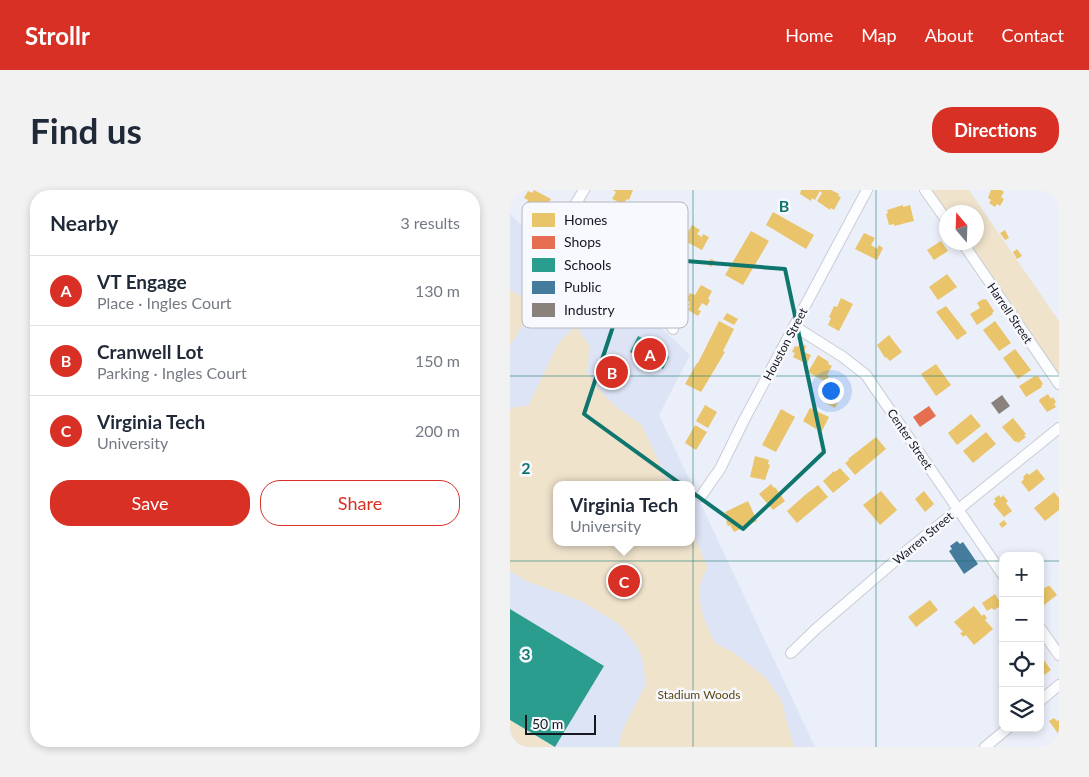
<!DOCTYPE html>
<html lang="en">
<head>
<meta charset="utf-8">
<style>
  :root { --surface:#fff; --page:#f2f2f3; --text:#1f2937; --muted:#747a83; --line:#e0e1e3; --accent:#d93025 }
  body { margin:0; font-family:Lato,sans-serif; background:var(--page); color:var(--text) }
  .controls { position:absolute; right:15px; bottom:15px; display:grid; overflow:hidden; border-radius:10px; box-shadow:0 2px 8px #0003 }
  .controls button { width:45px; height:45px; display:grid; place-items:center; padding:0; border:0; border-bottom:1px solid var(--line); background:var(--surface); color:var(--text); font:25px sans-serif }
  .compass { position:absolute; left:429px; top:15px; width:45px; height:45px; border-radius:50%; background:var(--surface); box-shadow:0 2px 8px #0003; rotate:341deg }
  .scale { position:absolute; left:15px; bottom:12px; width:71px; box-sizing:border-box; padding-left:5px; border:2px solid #161820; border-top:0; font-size:14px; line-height:18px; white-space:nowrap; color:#161820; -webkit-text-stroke:4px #f8f9fe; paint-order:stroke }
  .you { position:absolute; left:320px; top:200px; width:18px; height:18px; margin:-12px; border:4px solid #fff; border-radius:50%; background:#1a73e8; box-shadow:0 0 0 8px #1a73e833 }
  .badge { display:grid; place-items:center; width:32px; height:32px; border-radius:50%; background:var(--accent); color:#fff; font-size:16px; font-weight:700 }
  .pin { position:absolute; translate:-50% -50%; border:2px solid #fff; box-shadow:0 1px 5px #0006 }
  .popup { position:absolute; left:43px; top:291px; width:142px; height:65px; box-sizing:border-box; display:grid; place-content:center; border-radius:10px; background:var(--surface); filter:drop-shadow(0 1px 4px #0005); font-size:16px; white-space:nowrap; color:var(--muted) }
  .popup b { font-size:19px; color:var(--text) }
  .popup::after { content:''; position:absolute; left:50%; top:100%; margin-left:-10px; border:10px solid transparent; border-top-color:var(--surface) }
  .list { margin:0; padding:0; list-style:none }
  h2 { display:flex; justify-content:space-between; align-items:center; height:65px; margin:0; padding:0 20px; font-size:21px }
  h2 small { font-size:16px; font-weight:400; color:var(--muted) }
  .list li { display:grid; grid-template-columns:32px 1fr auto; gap:15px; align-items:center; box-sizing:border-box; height:70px; padding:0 20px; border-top:1px solid var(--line) }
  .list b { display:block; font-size:19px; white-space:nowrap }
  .list p { margin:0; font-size:16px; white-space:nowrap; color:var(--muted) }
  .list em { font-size:16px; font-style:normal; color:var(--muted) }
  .actions { display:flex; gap:10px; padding:15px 20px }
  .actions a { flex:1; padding:11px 0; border:1px solid var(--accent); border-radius:20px; text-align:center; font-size:18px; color:var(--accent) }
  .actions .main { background:var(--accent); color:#fff }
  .icon { flex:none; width:28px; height:28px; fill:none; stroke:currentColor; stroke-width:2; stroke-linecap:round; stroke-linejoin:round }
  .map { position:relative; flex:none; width:549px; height:557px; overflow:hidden; border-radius:20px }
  header { display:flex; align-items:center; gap:30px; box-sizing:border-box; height:70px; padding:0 25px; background:var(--accent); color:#fff }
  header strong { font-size:24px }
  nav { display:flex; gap:28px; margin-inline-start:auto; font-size:18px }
  .intro { display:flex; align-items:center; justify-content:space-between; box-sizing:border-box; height:120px; padding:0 30px }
  h1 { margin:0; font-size:35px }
  .button { padding:12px 22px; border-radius:20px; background:var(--accent); color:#fff; font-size:18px; font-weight:700 }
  main { display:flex; gap:30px; padding:0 30px }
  aside { flex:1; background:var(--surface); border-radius:20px; box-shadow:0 2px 8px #0003 }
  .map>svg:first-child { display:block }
  .built { fill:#dde4f6; fill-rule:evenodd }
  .green { fill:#efe3cc }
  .homes { fill:#e9c46a }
  .shops { fill:#e76f51 }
  .schools { fill:#2a9d8f }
  .public { fill:#457b9d }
  .industry { fill:#8a817c }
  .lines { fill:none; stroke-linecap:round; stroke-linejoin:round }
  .minor-casing { stroke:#c9ccd4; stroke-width:12 }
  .minor { stroke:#fcfdfe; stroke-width:10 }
  .marked { fill:none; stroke:#0f766e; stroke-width:4; stroke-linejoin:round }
  .grid { fill:none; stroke:#0f766e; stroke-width:1; stroke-opacity:0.55 }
  .labels { text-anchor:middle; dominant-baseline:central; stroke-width:5; stroke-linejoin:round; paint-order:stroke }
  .street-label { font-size:12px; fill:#161820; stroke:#f8f9fe }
  .park-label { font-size:12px; fill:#5d4612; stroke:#f8f9fe }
  .key { fill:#f8f9fe; stroke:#b4b6bb; stroke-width:1 }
  .key-label { font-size:14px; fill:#161820 }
  .grid-label { font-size:16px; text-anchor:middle; font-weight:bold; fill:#0f766e; stroke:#f8f9fe; stroke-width:5; stroke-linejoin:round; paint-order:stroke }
</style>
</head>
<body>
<header>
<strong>Strollr</strong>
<nav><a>Home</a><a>Map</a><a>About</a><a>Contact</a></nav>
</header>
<div class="intro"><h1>Find us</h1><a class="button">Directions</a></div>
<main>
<aside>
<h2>Nearby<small>3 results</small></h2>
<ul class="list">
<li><span class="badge">A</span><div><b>VT Engage</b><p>Place · Ingles Court</p></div><em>130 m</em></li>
<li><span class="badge">B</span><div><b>Cranwell Lot</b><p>Parking · Ingles Court</p></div><em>150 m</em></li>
<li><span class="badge">C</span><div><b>Virginia Tech</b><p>University</p></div><em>200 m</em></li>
</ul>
<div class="actions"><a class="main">Save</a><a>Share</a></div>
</aside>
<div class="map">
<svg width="549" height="557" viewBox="0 0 549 557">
  <rect width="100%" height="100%" fill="#ebeff9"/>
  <!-- built -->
  <path class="built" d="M 0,24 L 31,54 L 45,62 L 82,122 L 148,135 L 180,165 L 149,225 L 305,557 L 0,557 ZM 46,295 L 182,295 L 182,352 L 46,352 Z"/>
  <!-- green -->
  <path class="green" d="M 421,0 L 459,0 L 549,131 L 549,185 L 458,53 L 467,52 L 467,22 L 437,22 Z
    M 0,100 L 25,114 L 0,156 Z
    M 66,136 L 80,157 C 77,166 80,173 76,181 L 92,203 L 110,220 L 131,234 L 160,295 L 46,295 L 46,352 L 182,352 L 182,342 L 198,377 L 191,390 L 189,407 L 193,426 L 205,453 L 223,462 L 255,487 L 271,509 L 284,557 L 110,557 L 109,554 L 113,539 L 136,494 L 132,467 L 126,455 L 110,435 L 71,411 L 16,391 L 0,381 L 0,220 L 4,217 L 18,216 L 49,152 Z
    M 0,530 L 44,557 L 0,557 Z"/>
  <!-- homes -->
  <path class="homes" d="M 24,0 L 41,9 L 33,21 L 17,12 L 18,10 L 14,8 L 18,1 L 22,3 Z
    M 103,0 L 123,0 L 119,10 L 117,9 L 110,18 L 105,15 L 107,11 L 102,9 L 106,2 Z
    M 291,0 L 321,0 L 329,4 L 328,6 L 331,7 L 324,20 L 321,18 L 320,20 L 307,11 L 312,3 L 310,1 L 305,10 L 302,8 L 301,11 L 290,4 Z
    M 481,0 L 491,0 L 494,2 L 491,7 L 494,9 L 490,16 L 487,14 L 485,17 L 479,13 L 481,10 L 478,8 Z
    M 146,14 L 153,18 L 151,22 L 168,33 L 163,43 L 138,29 Z
    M 393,15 L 393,17 L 400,15 L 404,31 L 384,36 L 384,34 L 379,35 L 376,24 L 378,23 L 377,20 Z
    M 263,22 L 304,45 L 296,59 L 256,35 Z
    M 182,35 L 190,40 L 187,44 L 192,47 L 193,44 L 199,47 L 192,60 L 173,50 Z
    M 495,40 L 499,48 L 495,50 L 490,43 Z
    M 241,41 L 259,51 L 233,95 L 215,85 Z
    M 354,43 L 365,48 L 361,55 L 367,59 L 369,55 L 373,58 L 367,70 L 345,59 Z
    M 431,51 L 438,61 L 424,70 L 417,60 Z
    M 507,59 L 512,66 L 507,69 L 503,62 Z
    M 201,69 L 205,71 L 201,77 L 197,74 Z
    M 437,84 L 447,97 L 428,110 L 419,97 Z
    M 191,95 L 202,101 L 198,109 L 200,110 L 197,116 L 192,113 L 188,120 L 191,121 L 188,126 L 178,120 L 180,116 L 178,115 L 180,112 L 176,110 L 180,103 L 185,105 Z
    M 131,97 L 140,102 L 136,109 L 140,111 L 130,127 L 120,121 L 129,106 L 127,104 Z
    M 331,108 L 343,114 L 329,141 L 318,135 L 321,128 L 319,127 L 324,116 L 327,117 Z
    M 473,109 L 474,110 L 476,109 L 484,121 L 482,123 L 483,124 L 467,135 L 460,124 L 470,118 L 467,113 Z
    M 436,116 L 457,143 L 447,150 L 426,122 Z
    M 217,123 L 228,129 L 224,135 L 213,129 Z
    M 209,131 L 224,139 L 213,161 L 215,162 L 191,202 L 175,194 L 187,173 L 188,173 Z
    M 485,131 L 501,153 L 489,161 L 473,140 Z
    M 379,145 L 392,162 L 380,171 L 376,167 L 375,168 L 367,155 Z
    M 290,153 L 296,156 L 294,162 L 301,165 L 297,174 L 283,167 L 285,163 L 282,162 L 285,156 L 288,157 Z
    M 505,159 L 521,180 L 508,189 L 493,168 Z
    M 308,165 L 319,172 L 318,174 L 322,176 L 317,185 L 319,186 L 316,192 L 298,182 Z
    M 426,174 L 441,195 L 426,206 L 411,184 Z
    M 525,186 L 526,187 L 528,186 L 533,194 L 531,196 L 532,197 L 516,207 L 509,196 Z
    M 538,204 L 541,209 L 543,207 L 546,212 L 544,214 L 546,217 L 537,222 L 529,211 L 530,209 Z
    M 318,207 L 328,212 L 325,218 L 315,213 Z
    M 195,215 L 207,222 L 198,238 L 186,231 Z
    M 300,218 L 319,227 L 312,241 L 307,238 L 306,239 L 293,231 Z
    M 271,219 L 285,227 L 266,262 L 252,255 Z
    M 461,224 L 471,236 L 447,255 L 438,243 Z
    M 503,228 L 516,244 L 514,245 L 516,247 L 508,253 L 506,251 L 505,252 L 492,237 Z
    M 185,235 L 197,242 L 186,260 L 175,253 Z
    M 476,242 L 486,254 L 463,273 L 453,261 Z
    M 366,247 L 376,259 L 345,285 L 335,273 L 339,270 L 338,269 Z
    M 245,266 L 259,270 L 258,274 L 260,275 L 255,290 L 240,287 Z
    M 330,278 L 340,289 L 323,303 L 313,291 L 324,281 L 325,282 Z
    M 527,279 L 535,289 L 519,302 L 511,292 L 514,289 L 513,287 L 517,283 L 519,285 Z
    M 261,294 L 264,298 L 265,297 L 275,311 L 263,320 L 249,304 Z
    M 308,295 L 318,307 L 287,333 L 277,321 L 295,305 Z
    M 371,301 L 387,320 L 370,335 L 353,315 Z
    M 414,301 L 424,314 L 415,322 L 405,309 Z
    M 544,302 L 549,308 L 549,320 L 535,331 L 524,318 Z
    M 489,305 L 491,308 L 493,305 L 498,311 L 496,313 L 502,321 L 494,327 L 483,314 L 486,311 L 484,309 Z
    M 238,311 L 247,331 L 224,342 L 220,335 L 218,336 L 216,331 L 218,330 L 215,322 Z
    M 494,330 L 497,334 L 492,338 L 489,334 Z
    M 538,396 L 540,396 L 547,405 L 534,415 L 533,413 L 531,414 L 530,401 Z
    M 485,404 L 492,415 L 484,420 L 482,418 L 477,421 L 472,413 Z
    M 420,410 L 428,420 L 406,437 L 398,427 Z
    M 464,416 L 472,426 L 474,424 L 477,428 L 475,430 L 483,439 L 464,455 L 456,445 L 453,447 L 450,443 L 453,442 L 444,432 Z
    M 534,470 L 541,480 L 530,488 L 530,473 Z
    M 544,528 L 547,531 L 549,530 L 549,545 L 539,531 Z"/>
  <!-- shops -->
  <path class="shops" d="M 419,216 L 426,226 L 410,237 L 403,227 Z"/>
  <!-- schools -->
  <path class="schools" d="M 128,146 L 140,152 L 139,156 L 159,167 L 153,179 L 120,162 Z
    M 0,419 L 94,476 L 45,557 L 0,530 Z"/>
  <!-- public -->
  <path class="public" d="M 86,61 L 101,70 L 97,76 L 95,74 L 89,83 L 77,76 Z
    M 447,351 L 450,354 L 453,352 L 468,374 L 454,384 L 439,361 L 442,359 L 440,356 Z"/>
  <!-- industry -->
  <path class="industry" d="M 112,87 L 123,94 L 117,105 L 105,98 Z
    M 492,205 L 500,216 L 489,224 L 481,213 Z"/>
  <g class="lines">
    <!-- minor casing -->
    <g class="minor-casing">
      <path id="minor" d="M 415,0 L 437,31
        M 66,13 C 81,22 165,68 166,80 C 166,83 164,88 163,91 C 159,111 151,119 163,139
        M 452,52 L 549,194
        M 40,56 L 74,0
        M 284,136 L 333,167 L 356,185 L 493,385
        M 191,306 L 210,279 L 234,230 L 357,0
        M 530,438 L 549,465
        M 281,463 L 307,438 L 393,364 L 549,238
        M 530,511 L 549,495
        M 475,557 L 498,538"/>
    </g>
    <!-- minor -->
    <use href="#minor" class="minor"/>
  </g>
  <!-- marked area -->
  <path class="marked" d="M 126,67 L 275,79 L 314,262 L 233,339 L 74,224 Z"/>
  <!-- grid -->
  <path class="grid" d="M 183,0 L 183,557M 366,0 L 366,557M 0,186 L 549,186M 0,371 L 493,371M 530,371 L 549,371"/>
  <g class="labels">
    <!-- street labels -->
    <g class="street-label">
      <text transform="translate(500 123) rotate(56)">Harrell Street</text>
      <text transform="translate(275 154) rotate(-62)">Houston Street</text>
      <text transform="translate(400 249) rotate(56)">Center Street</text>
      <text transform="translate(413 348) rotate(-40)">Warren Street</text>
    </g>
    <!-- park labels -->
    <g class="park-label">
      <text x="189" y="504">Stadium Woods</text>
    </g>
  </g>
  <!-- legend -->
  <rect x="12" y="12" width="166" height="126" rx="8" class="key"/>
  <rect x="22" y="23" width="23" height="14" fill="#e9c46a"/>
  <rect x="22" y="46" width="23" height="13" fill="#e76f51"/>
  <rect x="22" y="68" width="23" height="14" fill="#2a9d8f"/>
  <rect x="22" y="91" width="23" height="13" fill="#457b9d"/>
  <rect x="22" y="113" width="23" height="14" fill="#8a817c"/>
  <g class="key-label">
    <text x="54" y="35">Homes</text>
    <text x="54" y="57">Shops</text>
    <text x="54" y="80">Schools</text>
    <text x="54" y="102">Public</text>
    <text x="54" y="125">Industry</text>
  </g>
  <g class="grid-label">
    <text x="274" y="22">B</text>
    <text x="16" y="284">2</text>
    <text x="16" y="470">3</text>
  </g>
</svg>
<div class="controls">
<button>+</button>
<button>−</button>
<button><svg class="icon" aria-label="locate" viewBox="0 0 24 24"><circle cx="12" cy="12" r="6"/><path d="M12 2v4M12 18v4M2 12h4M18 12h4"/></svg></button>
<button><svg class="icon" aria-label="layers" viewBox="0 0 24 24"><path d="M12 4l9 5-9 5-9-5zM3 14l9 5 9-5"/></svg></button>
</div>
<svg class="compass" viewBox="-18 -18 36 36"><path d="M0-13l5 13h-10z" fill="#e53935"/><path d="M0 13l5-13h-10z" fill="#747a83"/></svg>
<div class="scale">50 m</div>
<div class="you"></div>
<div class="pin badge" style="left:140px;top:164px">A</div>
<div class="pin badge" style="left:102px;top:182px">B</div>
<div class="pin badge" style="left:114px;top:391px">C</div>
<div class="popup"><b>Virginia Tech</b>University</div>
</div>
</main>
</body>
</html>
